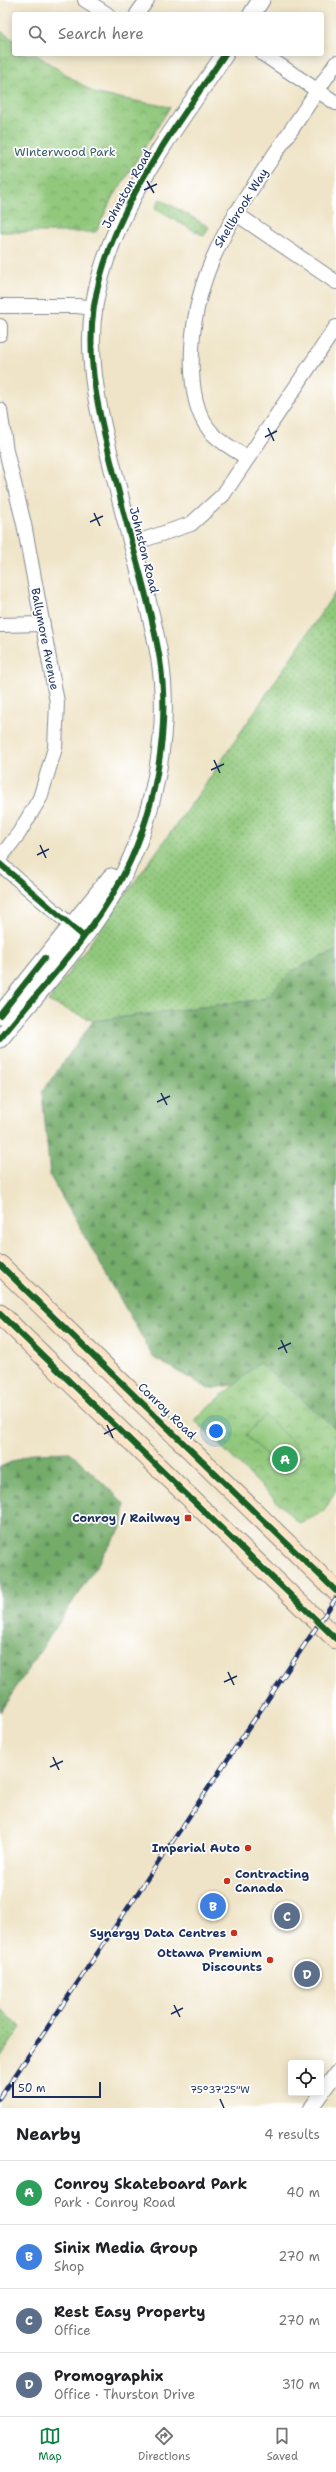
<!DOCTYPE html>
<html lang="en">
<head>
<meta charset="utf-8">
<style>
  :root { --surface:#fff; --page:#f6f6f6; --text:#202124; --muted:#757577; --line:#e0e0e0; --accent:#0b8043 }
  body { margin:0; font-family:"Shantell Sans",sans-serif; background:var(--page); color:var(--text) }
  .controls { position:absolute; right:12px; bottom:12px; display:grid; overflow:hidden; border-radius:4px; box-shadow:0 2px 10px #0003 }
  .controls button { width:36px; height:36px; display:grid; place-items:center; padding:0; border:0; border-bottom:1px solid var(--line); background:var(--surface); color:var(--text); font:20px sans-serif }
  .scale { position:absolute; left:12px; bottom:10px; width:89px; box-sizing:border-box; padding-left:4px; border:2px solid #1b2f5e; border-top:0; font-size:11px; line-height:14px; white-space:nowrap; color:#1b2f5e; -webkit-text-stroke:3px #fff; paint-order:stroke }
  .you { position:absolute; left:216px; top:1431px; width:14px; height:14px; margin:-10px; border:3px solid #fff; border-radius:50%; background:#1a73e8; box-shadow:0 0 0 6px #1a73e833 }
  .badge { display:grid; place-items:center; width:26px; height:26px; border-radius:50%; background:var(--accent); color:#fff; font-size:13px; font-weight:700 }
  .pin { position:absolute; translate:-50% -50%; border:2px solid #fff; box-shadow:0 1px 4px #0006 }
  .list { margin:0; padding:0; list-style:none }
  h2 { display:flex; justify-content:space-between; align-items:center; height:52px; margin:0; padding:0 16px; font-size:17px }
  h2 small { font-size:13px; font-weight:400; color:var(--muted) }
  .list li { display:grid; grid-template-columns:26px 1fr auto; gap:12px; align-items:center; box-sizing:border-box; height:64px; padding:0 16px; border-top:1px solid var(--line) }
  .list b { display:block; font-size:15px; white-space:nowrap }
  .list p { margin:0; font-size:13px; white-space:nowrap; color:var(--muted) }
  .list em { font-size:13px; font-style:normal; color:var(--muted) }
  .icon { flex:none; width:22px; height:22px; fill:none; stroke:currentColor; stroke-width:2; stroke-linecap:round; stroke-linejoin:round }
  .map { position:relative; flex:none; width:336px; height:2108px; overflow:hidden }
  .search { position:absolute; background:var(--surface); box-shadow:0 2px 10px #0003; left:12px; right:12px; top:12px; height:44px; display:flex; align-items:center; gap:10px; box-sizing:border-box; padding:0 14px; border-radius:4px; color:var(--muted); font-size:15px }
  .sheet { height:308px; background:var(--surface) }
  nav { display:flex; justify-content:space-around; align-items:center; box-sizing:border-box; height:56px; border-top:1px solid var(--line); background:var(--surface); font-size:11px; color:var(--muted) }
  nav a { display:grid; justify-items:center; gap:2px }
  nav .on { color:var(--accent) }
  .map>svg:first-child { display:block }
  .grass { fill:url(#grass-dots); stroke:#567c6c }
  .forest { fill:url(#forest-firs); stroke:#486e64 }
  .park { fill:url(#park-crowns); stroke:#567c6c }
  .pitch { fill:#91c87b; stroke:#567c6c }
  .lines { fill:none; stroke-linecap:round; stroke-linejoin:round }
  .minor-casing { stroke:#858a92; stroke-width:16 }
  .tertiary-casing { stroke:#858a92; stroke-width:19 }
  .secondary-casing { stroke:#858a92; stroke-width:21 }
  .minor { stroke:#fff; stroke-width:14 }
  .tertiary { stroke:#fff; stroke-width:17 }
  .secondary { stroke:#fee4c5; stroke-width:19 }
  .rail-casing { stroke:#1b2f5e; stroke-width:4.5 }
  .rail { stroke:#fff; stroke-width:3; stroke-dasharray:9; stroke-linecap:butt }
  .cycleway-casing { stroke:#fff; stroke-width:8 }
  .cycleway { stroke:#1b5e20; stroke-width:6 }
  .ticks { fill:none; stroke:#1b2f5e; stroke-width:1.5 }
  .poi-dot { fill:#c8321e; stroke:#fff; stroke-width:1.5 }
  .labels { text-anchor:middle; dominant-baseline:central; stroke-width:3.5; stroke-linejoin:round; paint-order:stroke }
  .park-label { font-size:12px; fill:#3e5d67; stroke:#fff }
  .street-label { font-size:12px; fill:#1b2f5e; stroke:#fff }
  .poi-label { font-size:12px; font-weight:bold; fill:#1b2f5e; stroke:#fff; text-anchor:end }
  .ticks-label { font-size:10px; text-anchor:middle; fill:#1b2f5e; stroke:#fff; stroke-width:3.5; stroke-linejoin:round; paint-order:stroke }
</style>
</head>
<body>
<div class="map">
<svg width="336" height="2108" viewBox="0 0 336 2108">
  <defs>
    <pattern id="grass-dots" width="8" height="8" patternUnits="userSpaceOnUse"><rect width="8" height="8" fill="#91c87b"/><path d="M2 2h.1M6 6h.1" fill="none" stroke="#76a368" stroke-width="1.8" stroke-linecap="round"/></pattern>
    <pattern id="forest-firs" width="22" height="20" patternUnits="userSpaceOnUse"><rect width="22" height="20" fill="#74ac6b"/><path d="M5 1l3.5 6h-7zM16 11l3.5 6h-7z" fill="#5e8c5b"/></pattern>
    <pattern id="park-crowns" width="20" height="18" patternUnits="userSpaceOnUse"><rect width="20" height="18" fill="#91c87b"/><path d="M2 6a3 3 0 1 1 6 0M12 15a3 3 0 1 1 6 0" fill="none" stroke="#76a368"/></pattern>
  </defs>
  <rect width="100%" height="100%" fill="#fff"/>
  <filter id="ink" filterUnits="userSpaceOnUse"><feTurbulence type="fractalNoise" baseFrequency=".025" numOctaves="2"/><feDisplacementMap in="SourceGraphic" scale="8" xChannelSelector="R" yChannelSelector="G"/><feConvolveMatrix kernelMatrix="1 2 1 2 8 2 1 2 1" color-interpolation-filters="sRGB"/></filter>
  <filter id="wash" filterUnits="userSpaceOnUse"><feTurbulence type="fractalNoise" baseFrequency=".012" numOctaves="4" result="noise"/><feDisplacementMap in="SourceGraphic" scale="16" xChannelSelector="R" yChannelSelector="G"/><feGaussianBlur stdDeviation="0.9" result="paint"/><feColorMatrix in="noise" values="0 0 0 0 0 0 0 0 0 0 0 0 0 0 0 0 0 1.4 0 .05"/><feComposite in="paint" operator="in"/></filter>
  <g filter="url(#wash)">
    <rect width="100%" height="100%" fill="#efe4c7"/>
    <!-- grass -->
    <path class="grass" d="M 160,199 L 209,227 L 204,236 L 155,209 Z
      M 336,591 L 336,951 L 293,970 L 264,999 L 93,1021 L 48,1001 L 205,785 Z
      M 0,2010 L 21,2027 L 0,2058 Z"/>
    <!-- forest -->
    <path class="forest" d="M 336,951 L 336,1447 L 270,1378 L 209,1389 L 154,1358 L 50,1176 L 42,1092 L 93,1021 L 264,999 L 293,970 Z
      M 70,1452 L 125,1504 L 122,1527 L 0,1712 L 0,1467 L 32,1453 Z"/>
    <!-- park -->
    <path class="park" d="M 0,31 L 14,40 L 14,54 L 35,54 L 96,94 L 170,107 L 109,204 L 96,232 L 0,232 Z
      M 259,1363 L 336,1429 L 336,1490 L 324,1511 L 300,1524 L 194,1420 Z"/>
    <!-- pitch -->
    <path class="pitch" d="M 265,1415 L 304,1454 L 285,1473 L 246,1435 Z"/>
  </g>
  <g filter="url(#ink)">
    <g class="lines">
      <!-- minor casing -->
      <g class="minor-casing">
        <path id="minor" d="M 85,0 L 107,14
          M 137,14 L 147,0
          M 263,54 L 336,103
          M 235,213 L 336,282
          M 0,306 L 77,306 L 94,308
          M 0,326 L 0,334
          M 0,410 L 6,451 L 24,524 L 57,702 L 55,748 L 40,798 L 19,833 L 0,858
          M 248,458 C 236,451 223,444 213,434 C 197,418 193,394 192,372 C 188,287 224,229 270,161 C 292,129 314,96 336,63
          M 131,544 L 191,524 L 223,495 L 336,327
          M 0,625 L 43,624
          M 0,864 L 80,933
          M 311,2108 L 336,2073"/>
      </g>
      <!-- tertiary casing -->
      <g class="tertiary-casing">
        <path id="tertiary" d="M 252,14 L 261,0
          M 0,1015 L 111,877
          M 0,1039 C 40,989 87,941 118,885 C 154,821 171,733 160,660 C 151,605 133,551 120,497 C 105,436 84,370 94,306 C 110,210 172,133 225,54"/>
      </g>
      <!-- secondary casing -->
      <g class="secondary-casing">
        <path id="secondary" d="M 0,1265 L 336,1591
          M 0,1314 L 336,1639"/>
      </g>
      <!-- minor -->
      <use href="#minor" class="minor"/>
      <!-- tertiary -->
      <use href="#tertiary" class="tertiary"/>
      <!-- secondary -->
      <use href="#secondary" class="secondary"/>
      <!-- rail casing -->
      <g class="rail-casing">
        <path id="rail" d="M 0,2098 L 336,1598"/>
      </g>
      <!-- rail -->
      <use href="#rail" class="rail"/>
      <!-- cycleway casing -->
      <g class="cycleway-casing">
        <path id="cycleway" d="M 0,864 L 83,936
          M 0,1015 L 45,958
          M 0,1039 C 40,989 87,941 118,885 C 154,821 171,733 160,660 C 151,605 133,551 120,497 C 105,436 84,370 94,306 C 110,210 172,133 225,54
          M 0,1265 L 336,1591
          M 0,1314 L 336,1639"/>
      </g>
      <!-- cycleway -->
      <use href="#cycleway" class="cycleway"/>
    </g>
  </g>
  <!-- ticks -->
  <path class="ticks" d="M 147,181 L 154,193M 144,190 L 157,184M 268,428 L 274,441M 265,437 L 277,431M 94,513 L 100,526M 90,522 L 103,516M 214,760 L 220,773M 211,770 L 224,764M 40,845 L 46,858M 37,855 L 49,849M 161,1093 L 167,1105M 157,1102 L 170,1096M 281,1340 L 287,1353M 278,1349 L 291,1343M 107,1425 L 113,1438M 104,1434 L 116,1428M 228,1672 L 234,1685M 224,1682 L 237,1676M 53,1757 L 59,1770M 50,1767 L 63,1761M 174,2005 L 180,2017M 171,2014 L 183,2008M 220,2099 L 224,2108"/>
  <!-- markers -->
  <g class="poi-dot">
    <rect x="184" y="1514" width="8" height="8" rx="2"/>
    <circle cx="248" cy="1848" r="4"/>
    <circle cx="227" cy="1881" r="4"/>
    <circle cx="234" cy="1933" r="4"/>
    <circle cx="270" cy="1960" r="4"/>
  </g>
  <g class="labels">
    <!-- park labels -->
    <g class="park-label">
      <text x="65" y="152">Winterwood Park</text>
    </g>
    <!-- street labels -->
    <g class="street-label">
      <text transform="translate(127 189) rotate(-61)">Johnston Road</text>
      <text transform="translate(241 208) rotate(-58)">Shellbrook Way</text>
      <text transform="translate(144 550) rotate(76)">Johnston Road</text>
      <text transform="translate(45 639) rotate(79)">Ballymore Avenue</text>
      <text transform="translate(167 1411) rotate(44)">Conroy Road</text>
    </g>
    <!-- poi labels -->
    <g class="poi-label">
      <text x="180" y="1518">Conroy / Railway</text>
      <text x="240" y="1848">Imperial Auto</text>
      <text x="235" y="1874" text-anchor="start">Contracting<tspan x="235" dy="14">Canada</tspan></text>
      <text x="226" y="1933">Synergy Data Centres</text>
      <text x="262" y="1953">Ottawa Premium<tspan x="262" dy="14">Discounts</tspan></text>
    </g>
  </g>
  <g class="ticks-label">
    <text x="220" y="2093">75°37'25"W</text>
  </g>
</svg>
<div class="controls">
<button><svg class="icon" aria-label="locate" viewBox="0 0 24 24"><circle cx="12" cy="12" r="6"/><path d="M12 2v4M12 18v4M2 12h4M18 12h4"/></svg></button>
</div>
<div class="scale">50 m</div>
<div class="you"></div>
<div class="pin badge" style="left:285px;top:1459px;background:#2e9e5b">A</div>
<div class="pin badge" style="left:213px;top:1906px;background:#3f7fe0">B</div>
<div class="pin badge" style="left:287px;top:1916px;background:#5c6f8a">C</div>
<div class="pin badge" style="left:307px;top:1974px;background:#5c6f8a">D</div>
<div class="search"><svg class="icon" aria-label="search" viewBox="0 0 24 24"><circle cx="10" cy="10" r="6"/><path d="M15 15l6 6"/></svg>Search here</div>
</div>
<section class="sheet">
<h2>Nearby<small>4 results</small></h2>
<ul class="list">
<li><span class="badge" style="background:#2e9e5b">A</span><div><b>Conroy Skateboard Park</b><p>Park · Conroy Road</p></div><em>40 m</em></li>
<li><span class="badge" style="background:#3f7fe0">B</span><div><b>Sinix Media Group</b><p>Shop</p></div><em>270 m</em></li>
<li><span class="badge" style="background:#5c6f8a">C</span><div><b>Rest Easy Property</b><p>Office</p></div><em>270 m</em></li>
<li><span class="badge" style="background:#5c6f8a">D</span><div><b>Promographix</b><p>Office · Thurston Drive</p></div><em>310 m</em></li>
</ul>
</section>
<nav>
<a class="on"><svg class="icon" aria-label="map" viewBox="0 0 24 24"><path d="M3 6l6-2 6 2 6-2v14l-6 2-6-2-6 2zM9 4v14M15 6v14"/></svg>Map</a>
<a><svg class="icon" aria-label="directions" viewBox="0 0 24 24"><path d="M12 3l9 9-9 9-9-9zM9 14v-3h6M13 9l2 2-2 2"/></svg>Directions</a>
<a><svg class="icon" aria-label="saved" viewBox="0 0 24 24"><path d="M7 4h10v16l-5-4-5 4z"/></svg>Saved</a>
</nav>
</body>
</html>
